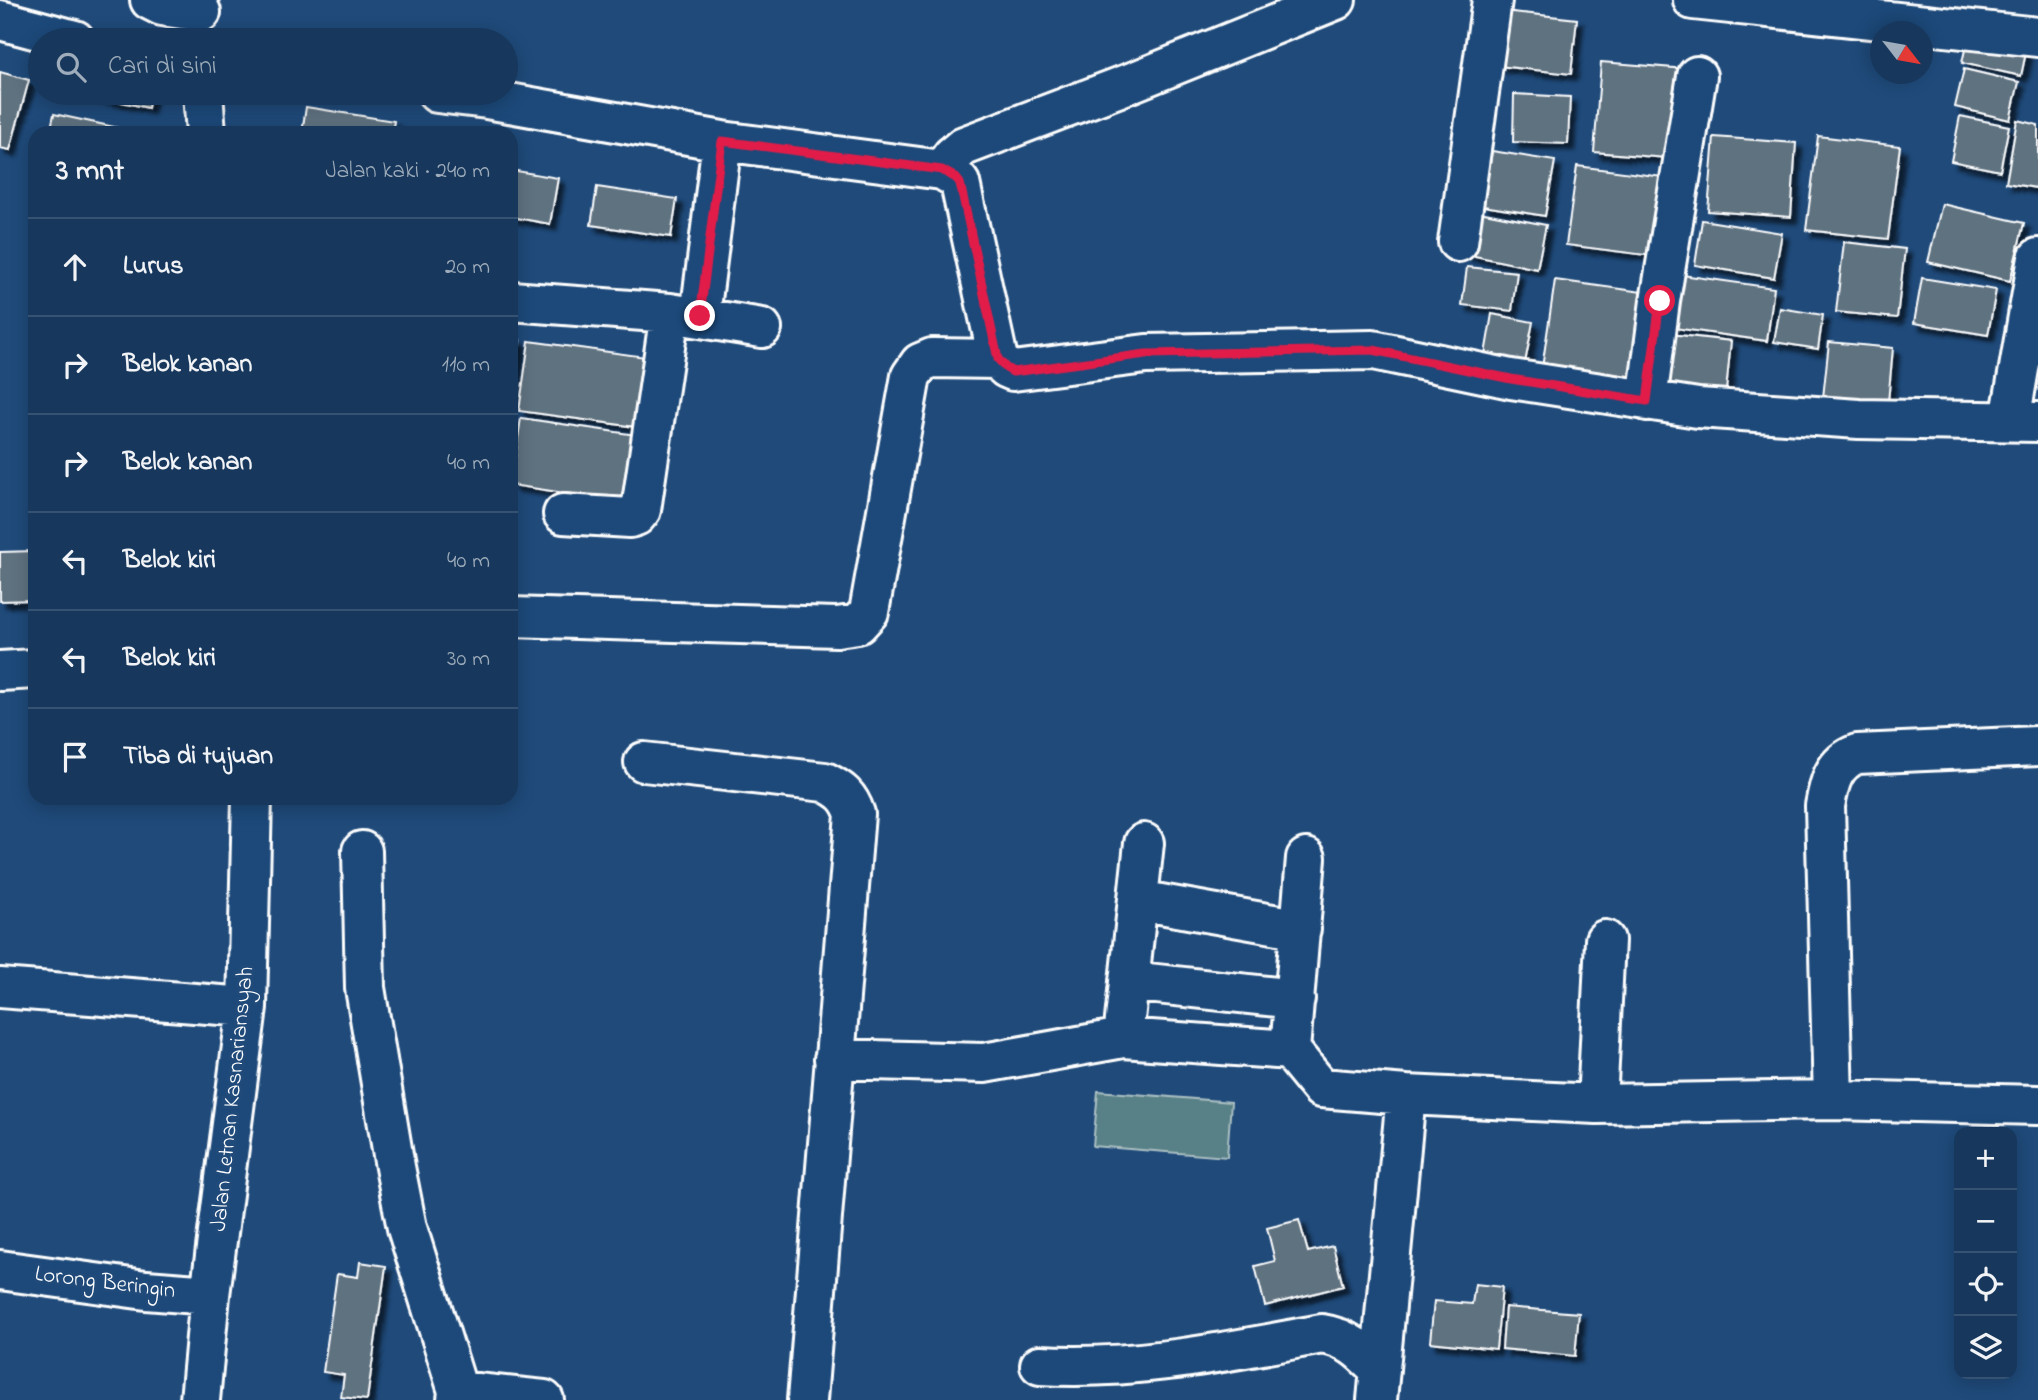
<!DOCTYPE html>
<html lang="id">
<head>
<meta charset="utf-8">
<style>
  :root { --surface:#17385c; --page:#203f62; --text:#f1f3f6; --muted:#9eacbb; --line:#365272 }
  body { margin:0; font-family:"Indie Flower",sans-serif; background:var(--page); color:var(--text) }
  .controls { position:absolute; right:21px; bottom:21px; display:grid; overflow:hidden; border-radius:14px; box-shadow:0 4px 18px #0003 }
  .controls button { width:63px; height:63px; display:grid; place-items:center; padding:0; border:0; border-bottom:2px solid var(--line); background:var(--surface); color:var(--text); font:35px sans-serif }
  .compass { position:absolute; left:1870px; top:21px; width:63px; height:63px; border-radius:50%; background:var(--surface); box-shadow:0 4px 18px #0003; rotate:121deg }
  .stop { position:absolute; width:21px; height:21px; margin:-16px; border:5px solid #e11d48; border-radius:50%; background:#fff }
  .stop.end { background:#e11d48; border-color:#fff; box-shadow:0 2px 7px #0008 }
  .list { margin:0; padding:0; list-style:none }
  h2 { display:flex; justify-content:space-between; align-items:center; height:91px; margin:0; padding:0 28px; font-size:30px }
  h2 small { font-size:23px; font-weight:400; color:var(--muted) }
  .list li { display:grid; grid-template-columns:46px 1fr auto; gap:21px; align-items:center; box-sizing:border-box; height:98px; padding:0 28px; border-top:2px solid var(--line) }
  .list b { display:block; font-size:26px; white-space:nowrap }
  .list em { font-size:23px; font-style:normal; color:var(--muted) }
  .icon { flex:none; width:38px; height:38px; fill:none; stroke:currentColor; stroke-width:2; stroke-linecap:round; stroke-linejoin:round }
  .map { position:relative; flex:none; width:2038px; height:1400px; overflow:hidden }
  .search { position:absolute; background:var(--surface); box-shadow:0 4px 18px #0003; left:28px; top:28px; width:490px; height:77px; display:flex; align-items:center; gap:18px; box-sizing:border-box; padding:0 24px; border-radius:38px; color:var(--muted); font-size:26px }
  .panel { position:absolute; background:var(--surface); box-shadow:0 4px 18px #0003; left:28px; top:126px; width:490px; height:679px; border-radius:21px }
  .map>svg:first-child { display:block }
  .green { fill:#588187; stroke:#acc0c3; stroke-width:2 }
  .building { fill:#5f7280; stroke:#fff; stroke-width:2; filter:url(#shadow) }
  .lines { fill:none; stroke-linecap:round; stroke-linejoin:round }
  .minor-casing { stroke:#fff; stroke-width:44 }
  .minor { stroke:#1f4a7a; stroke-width:38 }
  .route { stroke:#e11d48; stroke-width:9 }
  .labels { text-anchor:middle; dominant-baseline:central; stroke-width:7; stroke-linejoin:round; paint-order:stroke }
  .street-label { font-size:23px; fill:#fff; stroke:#1f4a7a }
</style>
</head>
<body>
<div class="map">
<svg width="2038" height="1400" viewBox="0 0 2038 1400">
  <defs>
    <filter id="shadow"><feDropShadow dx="6" dy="6" stdDeviation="2" flood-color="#0009"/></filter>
  </defs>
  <rect width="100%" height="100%" fill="#1f4a7a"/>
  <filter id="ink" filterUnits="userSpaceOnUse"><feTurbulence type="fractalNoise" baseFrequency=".0143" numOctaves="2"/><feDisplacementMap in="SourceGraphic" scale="14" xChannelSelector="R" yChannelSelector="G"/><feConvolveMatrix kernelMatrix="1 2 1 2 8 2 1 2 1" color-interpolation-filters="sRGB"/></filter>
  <g filter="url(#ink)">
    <!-- green -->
    <path class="green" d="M 1098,1091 L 1231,1102 L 1227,1157 L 1093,1146 Z"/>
    <!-- building -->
    <path class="building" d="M 1504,11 L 1577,19 L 1571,74 L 1498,66 Z
      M 1968,36 L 2027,48 L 2021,76 L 1962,63 Z
      M 1601,62 L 1686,69 L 1679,159 L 1594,152 Z
      M 1964,69 L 2019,82 L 2010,120 L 1955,107 Z
      M 0,72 L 29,80 L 10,150 L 0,148 Z
      M 82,93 L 151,93 L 148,108 Z
      M 1514,94 L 1570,97 L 1568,144 L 1513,142 Z
      M 306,107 L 394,121 L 392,133 L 302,133 Z
      M 54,114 L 142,133 L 50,133 Z
      M 1960,116 L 2009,126 L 2000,171 L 1951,161 Z
      M 2017,120 L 2038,125 L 2038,175 L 2036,188 L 2006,183 Z
      M 1818,136 L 1900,146 L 1888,239 L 1806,230 Z
      M 1714,137 L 1796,143 L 1791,217 L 1708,211 Z
      M 1492,151 L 1555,161 L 1545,216 L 1483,206 Z
      M 1577,166 L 1671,178 L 1661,257 L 1566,245 Z
      M 511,170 L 558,178 L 550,224 L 511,217 Z
      M 597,187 L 677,199 L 671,237 L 591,225 Z
      M 1942,204 L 2024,223 L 2010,281 L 1928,262 Z
      M 1474,211 L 1546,225 L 1537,269 L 1465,254 Z
      M 1702,220 L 1782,233 L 1774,278 L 1695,265 Z
      M 1844,242 L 1905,249 L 1897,318 L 1836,312 Z
      M 1467,267 L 1517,272 L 1512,311 L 1462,305 Z
      M 1668,273 L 1774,288 L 1767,341 L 1660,326 Z
      M 1922,278 L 1996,290 L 1988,335 L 1914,323 Z
      M 1555,280 L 1657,294 L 1643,390 L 1541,375 Z
      M 1780,308 L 1823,315 L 1818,349 L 1774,342 Z
      M 1492,314 L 1533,322 L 1524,368 L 1484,360 Z
      M 1661,333 L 1731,341 L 1726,391 L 1656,384 Z
      M 511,338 L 520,340 L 511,405 Z
      M 529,341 L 653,358 L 643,428 L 519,411 Z
      M 1829,342 L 1893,348 L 1887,413 L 1822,407 Z
      M 521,418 L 643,436 L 632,503 L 511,485 Z
      M 35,551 L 35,600 L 0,601 L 0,552 Z
      M 1299,1220 L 1308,1252 L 1333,1246 L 1343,1286 L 1265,1306 L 1255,1266 L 1275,1261 L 1267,1228 Z
      M 360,1262 L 386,1266 L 367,1400 L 341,1397 L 344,1375 L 323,1372 L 337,1274 L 358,1277 Z
      M 1475,1284 L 1502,1287 L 1496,1349 L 1430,1342 L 1434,1301 L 1472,1304 Z
      M 1505,1307 L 1579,1313 L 1575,1356 L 1502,1349 Z"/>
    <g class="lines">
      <!-- minor casing -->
      <g class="minor-casing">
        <path id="minor" d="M 150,0 L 162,6 L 201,12
          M 1693,0 L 2038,37
          M 0,20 L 75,40
          M 203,93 L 206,133
          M 437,93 L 487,99 L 722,141 L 942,170 L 956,178 L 960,183 L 998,359 L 1006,368 L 1013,371 L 1146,354 L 1373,350 L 1511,379 L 1698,408 L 1859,419 L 2038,422
          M 942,170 L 952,156 L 964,146 L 1130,83 L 1336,0
          M 1458,242 L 1492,0
          M 511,301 L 670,313 L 762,328
          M 700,316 L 722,141
          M 1647,401 L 1660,301 L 1697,76
          M 2010,421 L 2038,258
          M 563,514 L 630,518 L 636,516 L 641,510 L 670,313
          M 511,617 L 837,627 L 858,624 L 869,612 L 911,376 L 920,363 L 932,358 L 998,359
          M 0,671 L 35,669
          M 644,762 L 825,782 C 841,790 849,796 855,814 L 807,1400
          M 362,851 L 365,988 L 395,1167 L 407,1228 L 458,1391 L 457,1400
          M 1138,900 L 1301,929
          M 1129,981 L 1295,999
          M 0,988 L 247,1007
          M 1123,1038 L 1144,843
          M 1290,1050 L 1306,858
          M 834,1059 L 984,1063 L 1123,1038 L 1290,1050 L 1321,1088 L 1406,1095
          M 1833,1100 L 1825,806 C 1829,783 1833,763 1857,754 L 2038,746
          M 1597,1104 L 1833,1100 L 2038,1105
          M 0,1270 L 146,1290 L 210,1295
          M 1040,1365 C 1136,1371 1229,1351 1322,1334 C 1349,1338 1362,1352 1380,1370
          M 458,1391 L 544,1400
          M 200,1400 L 210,1295 L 247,1007 L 252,798
          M 1377,1400 L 1406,1095 L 1597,1104 L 1605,940"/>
      </g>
      <!-- minor -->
      <use href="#minor" class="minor"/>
    </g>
  </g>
  <g class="lines" filter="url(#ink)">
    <!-- route -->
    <path class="route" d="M 700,316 L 722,141 L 942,170 L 956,178 L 960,183 L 998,359 L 1006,368 L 1013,372 L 1146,354 L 1373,350 L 1511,379 L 1647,401 L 1660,301"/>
  </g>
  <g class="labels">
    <!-- street labels -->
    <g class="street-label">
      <text transform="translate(233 1099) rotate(-84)">Jalan Letnan Kasnariansyah</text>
      <text transform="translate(105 1283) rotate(7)">Lorong Beringin</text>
    </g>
  </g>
</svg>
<div class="controls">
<button>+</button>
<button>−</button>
<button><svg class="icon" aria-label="locate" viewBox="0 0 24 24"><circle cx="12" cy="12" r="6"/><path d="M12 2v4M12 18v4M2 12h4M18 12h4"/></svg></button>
<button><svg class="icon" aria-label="layers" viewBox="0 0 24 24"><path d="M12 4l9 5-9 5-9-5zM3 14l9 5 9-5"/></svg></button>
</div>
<svg class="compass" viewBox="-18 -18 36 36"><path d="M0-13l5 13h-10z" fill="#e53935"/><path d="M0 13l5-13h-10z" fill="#9eacbb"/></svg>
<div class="stop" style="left:1660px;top:301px"></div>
<div class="stop end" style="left:700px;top:316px"></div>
<div class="search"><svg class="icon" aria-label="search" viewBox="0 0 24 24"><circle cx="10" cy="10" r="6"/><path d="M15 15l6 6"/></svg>Cari di sini</div>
<section class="panel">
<h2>3 mnt<small>Jalan kaki · 240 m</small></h2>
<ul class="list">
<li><svg class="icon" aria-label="ahead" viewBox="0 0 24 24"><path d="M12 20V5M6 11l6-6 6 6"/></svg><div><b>Lurus</b></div><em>20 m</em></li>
<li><svg class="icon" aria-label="right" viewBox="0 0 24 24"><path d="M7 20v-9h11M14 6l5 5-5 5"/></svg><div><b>Belok kanan</b></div><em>110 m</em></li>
<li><svg class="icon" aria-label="right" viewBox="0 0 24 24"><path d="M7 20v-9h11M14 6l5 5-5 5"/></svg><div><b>Belok kanan</b></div><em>40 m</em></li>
<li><svg class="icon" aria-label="left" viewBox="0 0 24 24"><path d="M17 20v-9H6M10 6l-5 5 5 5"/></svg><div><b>Belok kiri</b></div><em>40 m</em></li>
<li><svg class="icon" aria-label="left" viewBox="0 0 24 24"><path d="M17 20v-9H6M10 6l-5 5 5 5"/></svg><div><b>Belok kiri</b></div><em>30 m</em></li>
<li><svg class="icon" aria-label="arrive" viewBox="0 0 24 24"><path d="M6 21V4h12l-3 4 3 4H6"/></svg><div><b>Tiba di tujuan</b></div></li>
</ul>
</section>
</div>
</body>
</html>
